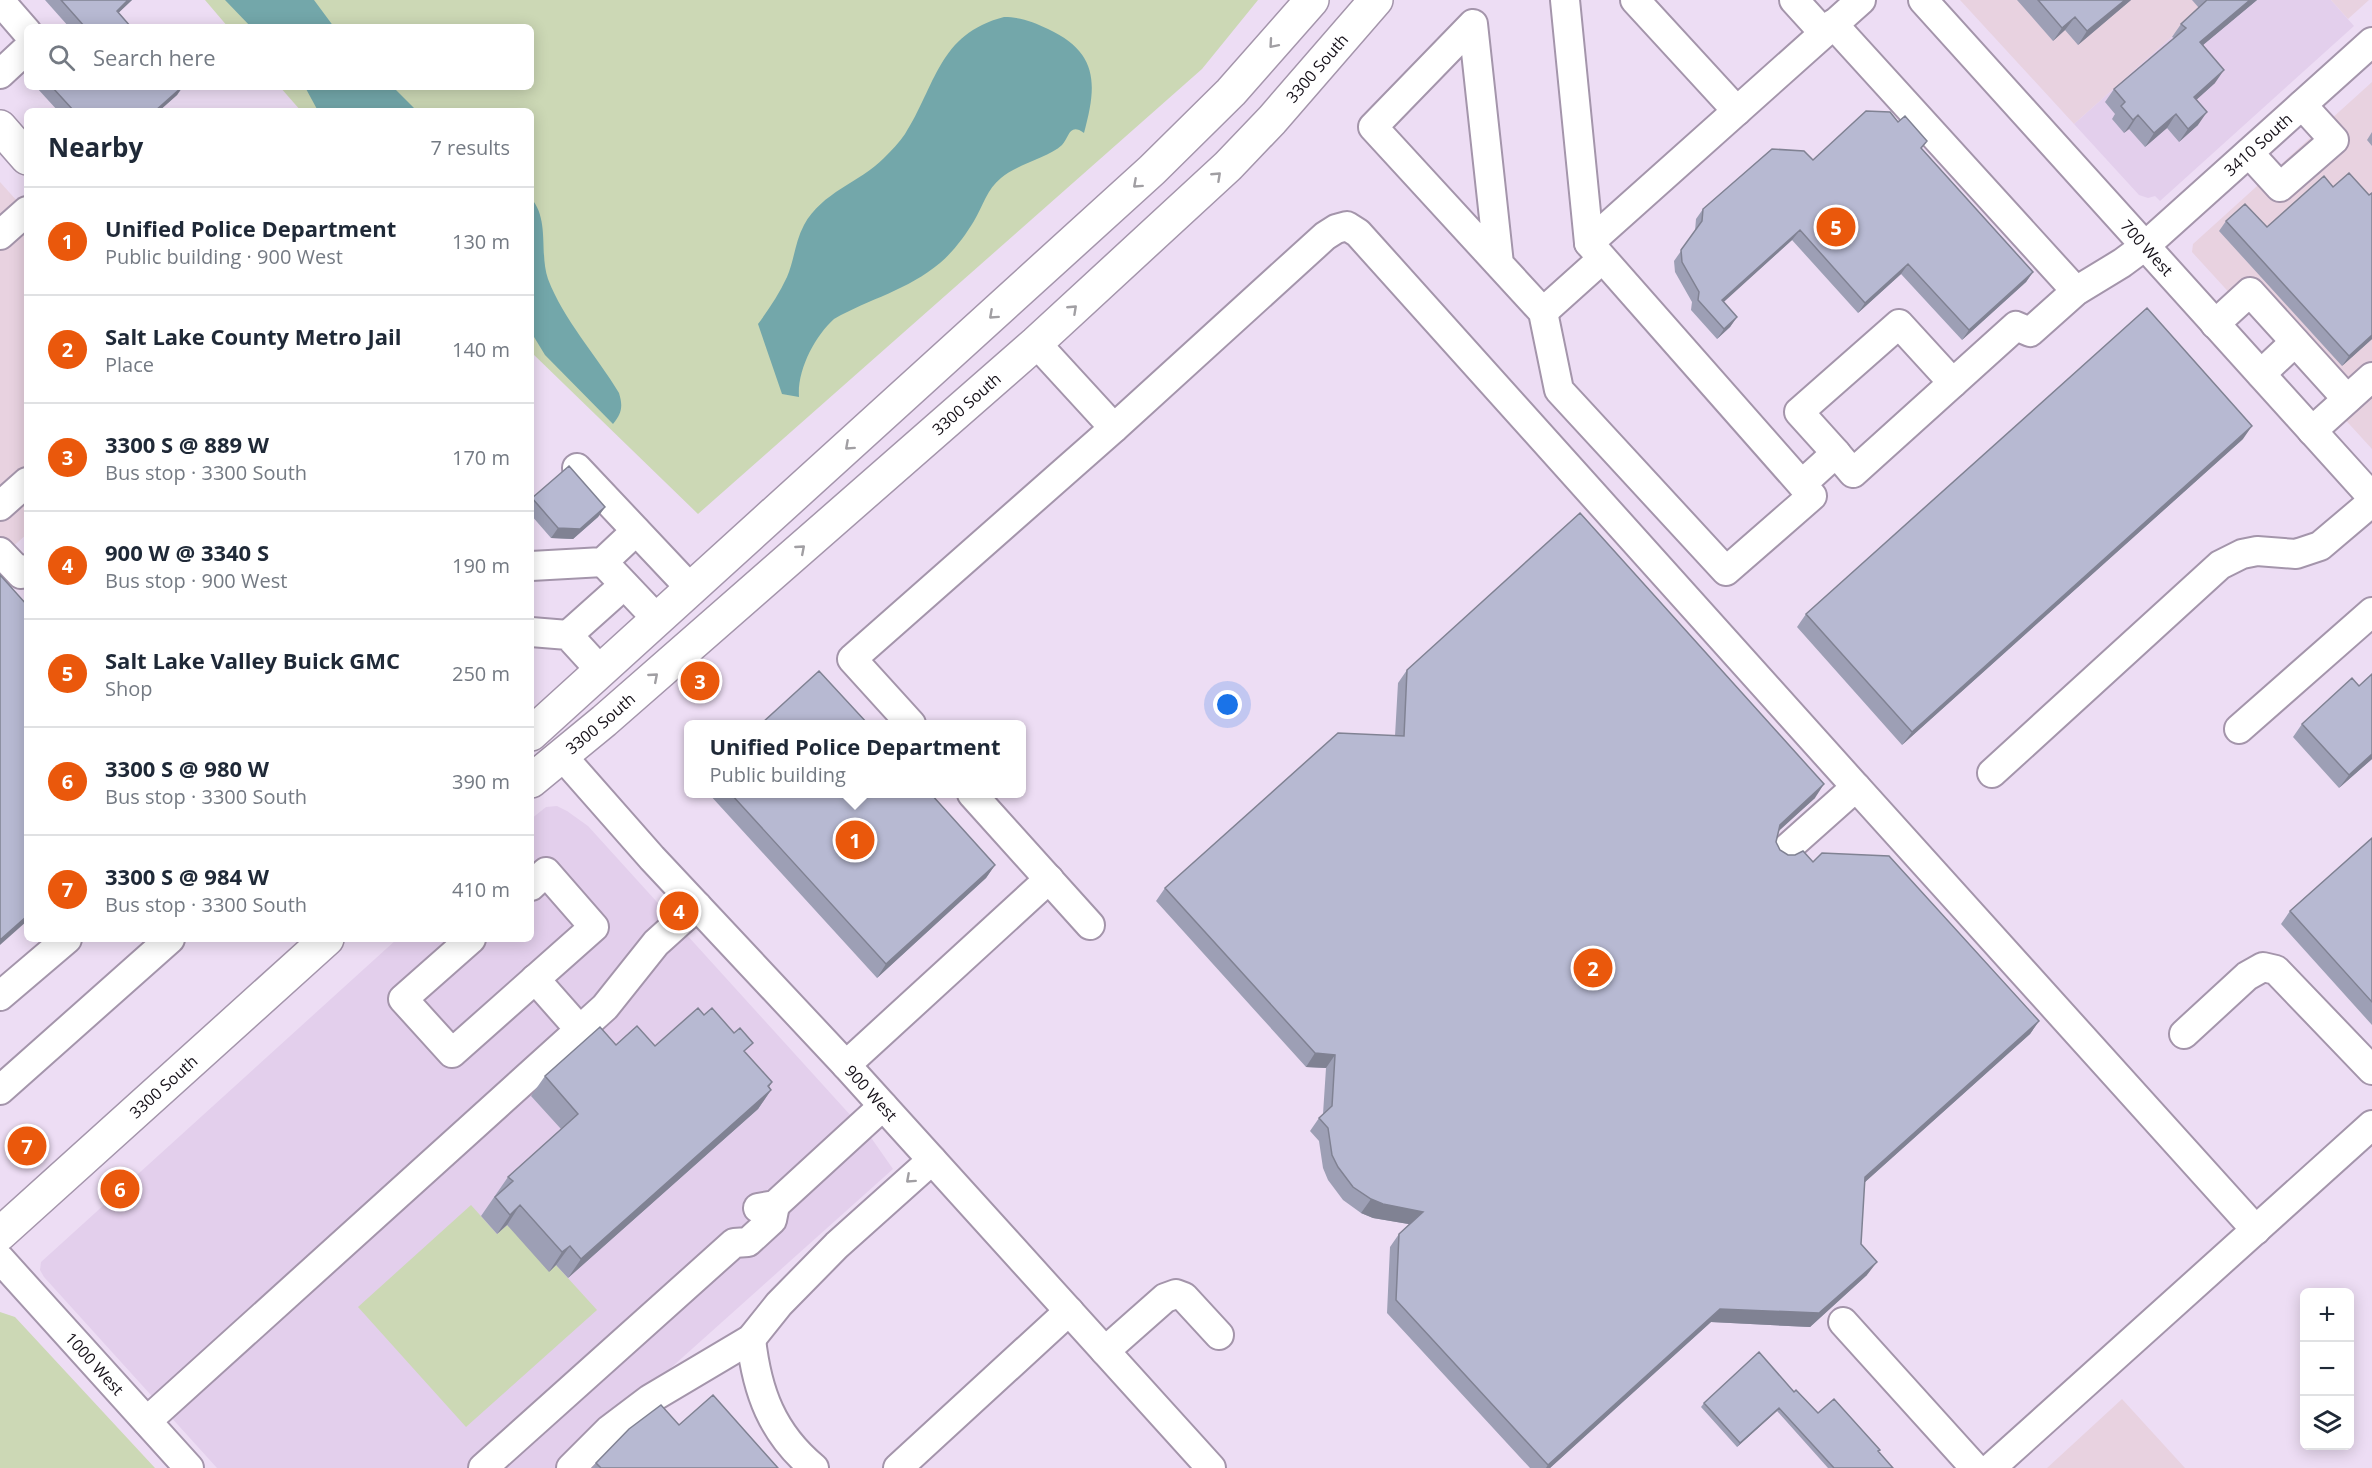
<!DOCTYPE html>
<html lang="en">
<head>
<meta charset="utf-8">
<style>
  :root { --surface:#fff; --page:#f6f6f7; --text:#1f2937; --muted:#747a83; --line:#e0e1e3; --accent:#ea580c }
  body { margin:0; font-family:"Open Sans",sans-serif; background:var(--page); color:var(--text) }
  .controls { position:absolute; right:18px; bottom:18px; display:grid; overflow:hidden; border-radius:9px; box-shadow:0 3px 15px #0003 }
  .controls button { width:54px; height:54px; display:grid; place-items:center; padding:0; border:0; border-bottom:2px solid var(--line); background:var(--surface); color:var(--text); font:30px sans-serif }
  .you { position:absolute; left:1228px; top:705px; width:21px; height:21px; margin:-15px; border:4px solid #fff; border-radius:50%; background:#1a73e8; box-shadow:0 0 0 9px #1a73e833 }
  .badge { display:grid; place-items:center; width:39px; height:39px; border-radius:50%; background:var(--accent); color:#fff; font-size:20px; font-weight:700 }
  .pin { position:absolute; translate:-50% -50%; border:3px solid #fff; box-shadow:0 2px 6px #0006 }
  .popup { position:absolute; left:684px; top:720px; width:342px; height:78px; box-sizing:border-box; display:grid; place-content:center; border-radius:9px; background:var(--surface); filter:drop-shadow(0 2px 4px #0005); font-size:20px; white-space:nowrap; color:var(--muted) }
  .popup b { font-size:22px; color:var(--text) }
  .popup::after { content:''; position:absolute; left:50%; top:100%; margin-left:-12px; border:12px solid transparent; border-top-color:var(--surface) }
  .list { margin:0; padding:0; list-style:none }
  h2 { display:flex; justify-content:space-between; align-items:center; height:78px; margin:0; padding:0 24px; font-size:26px }
  h2 small { font-size:20px; font-weight:400; color:var(--muted) }
  .list li { display:grid; grid-template-columns:39px 1fr auto; gap:18px; align-items:center; box-sizing:border-box; height:108px; padding:0 24px; border-top:2px solid var(--line) }
  .list b { display:block; font-size:22px; white-space:nowrap }
  .list p { margin:0; font-size:20px; white-space:nowrap; color:var(--muted) }
  .list em { font-size:20px; font-style:normal; color:var(--muted) }
  .icon { flex:none; width:33px; height:33px; fill:none; stroke:currentColor; stroke-width:2; stroke-linecap:round; stroke-linejoin:round }
  .map { position:relative; flex:none; width:2372px; height:1468px; overflow:hidden }
  .search { position:absolute; background:var(--surface); box-shadow:0 3px 15px #0003; left:24px; top:24px; width:510px; height:66px; display:flex; align-items:center; gap:15px; box-sizing:border-box; padding:0 21px; border-radius:9px; color:var(--muted); font-size:22px }
  .panel { position:absolute; background:var(--surface); box-shadow:0 3px 15px #0003; left:24px; top:108px; width:510px; height:834px; border-radius:9px }
  .map>svg:first-child { display:block }
  .built { fill:#e3cfec }
  .industrial { fill:#e8d2e0 }
  .green { fill:#ccd8b5 }
  .water { fill:#73a7aa }
  .lines { fill:none; stroke-linecap:round; stroke-linejoin:round }
  .minor-casing { stroke:#a495ab; stroke-width:32 }
  .major-casing { stroke:#a495ab; stroke-width:36 }
  .minor { stroke:#fff; stroke-width:28 }
  .major { stroke:#fff; stroke-width:33 }
  .wall { fill:#9d9fb5 }
  .shaded-wall { fill:#808293 }
  .building { fill:#b7b9d2; stroke:#808293; stroke-width:1.5 }
  .oneway { stroke:#a19fa3 }
  .labels { text-anchor:middle; dominant-baseline:central; stroke-width:4.5; stroke-linejoin:round; paint-order:stroke }
  .street-label { font-size:16px; fill:#151018; stroke:#fff }
</style>
</head>
<body>
<div class="map">
<svg width="2372" height="1468" viewBox="0 0 2372 1468">
  <rect width="100%" height="100%" fill="#edddf4"/>
  <!-- built -->
  <path class="built" d="M 2213,0 L 2331,0 L 2354,26 L 2160,201 L 2155,196 L 2148,198 L 2139,195 L 2074,124 Z
    M 557,806 L 567,811 L 588,826 L 872,1139 L 893,1169 L 559,1468 L 217,1468 L 44,1277 L 40,1270 L 41,1262 L 397,939 L 531,939 L 531,819 L 546,807 Z"/>
  <!-- industrial -->
  <path class="industrial" d="M 1960,0 L 2213,0 L 2074,124 Z
    M 2331,0 L 2369,0 L 2348,19 Z
    M 2372,82 L 2372,449 L 2192,252 L 2193,244 Z
    M 0,182 L 27,212 L 27,534 L 0,558 Z
    M 2122,1399 L 2185,1468 L 2047,1468 Z"/>
  <!-- green -->
  <path class="green" d="M 205,0 L 1258,0 L 1202,69 L 698,514 L 531,352 L 531,111 L 301,111 L 280,87 L 531,87 L 531,27 L 228,27 Z
    M 471,1205 L 497,1234 L 507,1225 L 556,1265 L 597,1310 L 466,1427 L 358,1307 Z
    M 0,1312 L 15,1317 L 155,1468 L 0,1468 Z"/>
  <!-- water -->
  <path class="water" d="M 225,0 L 314,0 L 334,27 L 251,27 Z
    M 1004,17 C 1021,17 1034,22 1048,29 C 1099,53 1097,85 1084,133 C 1069,122 1069,138 1062,145 C 1048,158 1015,165 1001,178 C 987,189 983,206 974,221 C 965,236 953,252 940,263 C 908,290 869,299 834,319 C 815,336 797,370 799,397 L 782,394 L 758,324 C 769,309 779,294 787,277 C 794,261 795,242 804,225 C 822,192 859,183 884,158 C 891,151 899,143 905,134 C 936,86 938,34 1004,17 Z
    M 305,87 L 393,87 L 417,111 L 318,111 Z
    M 531,198 C 550,220 539,253 548,279 C 563,319 597,356 619,393 C 623,406 622,413 613,424 L 545,355 L 531,332 Z"/>
  <g class="lines">
    <!-- minor casing -->
    <g class="minor-casing">
      <g id="minor">
        <path d="M 1565,0 L 1589,243"/>
        <path d="M 1635,0 L 1737,111"/>
        <path d="M 1794,0 L 1824,33"/>
        <path id="s1" d="M 1923,0 L 2372,497"/>
        <path d="M 0,1 L 27,32"/>
        <path d="M 1833,24 L 2076,291"/>
        <path d="M 0,74 L 27,49"/>
        <path d="M 2249,153 L 2280,187 L 2334,140 L 2302,105"/>
        <path d="M 0,235 L 27,211"/>
        <path d="M 1499,264 L 1473,24 L 1373,127 L 1543,312 L 1559,390 L 1726,571 L 1812,496 L 1589,243 L 1861,0"/>
        <path d="M 1543,312 L 1602,259"/>
        <path d="M 2215,324 L 2250,292 L 2347,399"/>
        <path d="M 1036,343 L 1114,428"/>
        <path d="M 2261,374 L 2295,342"/>
        <path d="M 2312,431 L 2372,377"/>
        <path d="M 1836,453 L 1799,412 L 1899,324 L 1953,383"/>
        <path d="M 577,468 L 692,590"/>
        <path id="s2" d="M 1802,484 L 1836,453 L 1853,473 L 2016,326 L 2030,332 L 2076,291 L 2122,263 L 2145,246 L 2372,42"/>
        <path d="M 0,506 L 27,482"/>
        <path d="M 0,552 L 21,574 L 27,569"/>
        <path d="M 603,562 L 658,620"/>
        <path d="M 531,566 L 603,562 L 636,531"/>
        <path d="M 531,632 L 568,635 L 601,671"/>
        <path d="M 568,635 L 624,585"/>
        <path d="M 911,724 L 852,659 L 1114,428 L 1325,236 L 1336,229 L 1347,226 L 1358,233 L 1856,787"/>
        <path d="M 2239,729 L 2372,612"/>
        <path id="s3" d="M 563,757 L 652,858 L 846,1065 L 1211,1468"/>
        <path d="M 1992,773 L 2220,565 L 2242,554 L 2257,551 L 2296,554 L 2320,546 L 2372,502"/>
        <path d="M 972,794 L 1090,925"/>
        <path d="M 1783,852 L 1856,787 L 2256,1230"/>
        <path d="M 471,939 L 403,999 L 452,1053 L 594,927 L 546,872 L 531,886"/>
        <path d="M 535,979 L 580,1030"/>
        <path d="M 0,996 L 67,939"/>
        <path d="M 2184,1034 L 2247,976 L 2263,967 L 2276,970 L 2372,1070"/>
        <path d="M 846,1065 L 1049,879"/>
        <path d="M 0,1090 L 170,939"/>
        <path d="M 758,1208 L 775,1205 L 883,1106"/>
        <path id="s4" d="M 0,1259 L 189,1468"/>
        <path d="M 1843,1322 L 1975,1468"/>
        <path d="M 751,1339 C 757,1392 772,1433 814,1468"/>
        <path d="M 1105,1351 L 1165,1298 L 1176,1294 L 1184,1297 L 1219,1335"/>
        <path d="M 147,1421 L 605,1007 L 656,943 L 697,906"/>
        <path d="M 483,1468 L 734,1243 L 748,1242 L 772,1220 L 775,1205"/>
        <path d="M 571,1468 L 609,1430 L 650,1399 L 751,1339 L 779,1304 L 837,1245 L 932,1160"/>
        <path d="M 898,1468 L 1069,1311"/>
        <path d="M 1991,1468 L 2372,1125"/>
      </g>
    </g>
    <!-- major casing -->
    <g class="major-casing">
      <g id="major">
        <path d="M 0,127 L 27,158"/>
        <path d="M 531,734 L 1152,170 L 1231,92 L 1312,0"/>
        <path id="s5" d="M 531,781 L 604,721 L 1036,343 L 1228,166 L 1272,120 L 1376,0"/>
        <path id="s6" d="M 0,1234 L 327,939"/>
      </g>
    </g>
    <!-- minor -->
    <use href="#minor" class="minor"/>
    <!-- major -->
    <use href="#major" class="major"/>
  </g>
  <!-- wall -->
  <path class="wall" d="M 45,0 L 132,0 L 118,13 L 131,27 L 69,27 Z
    M 2017,0 L 2131,0 L 2078,45 L 2065,30 L 2053,41 Z
    M 2192,0 L 2257,0 L 2203,45 L 2215,83 L 2196,100 L 2198,125 L 2179,142 L 2167,128 L 2145,147 L 2129,129 L 2124,133 L 2112,119 L 2115,114 L 2105,102 L 2114,89 L 2174,38 L 2172,37 L 2181,24 L 2199,8 Z
    M 38,87 L 183,87 L 177,95 L 159,111 L 58,111 L 37,88 Z
    M 1898,122 L 2033,272 L 2026,282 L 1962,340 L 1901,274 L 1858,313 L 1792,240 L 1723,302 L 1737,317 L 1730,327 L 1717,339 L 1691,310 L 1692,302 L 1675,272 L 1674,261 L 1695,231 L 1696,219 L 1703,209 Z
    M 2372,132 L 2372,146 L 2367,140 Z
    M 2333,187 L 2369,195 L 2372,339 L 2342,366 L 2219,231 L 2226,221 L 2267,227 Z
    M 2243,439 L 1902,745 L 1797,627 L 1806,614 Z
    M 532,498 L 605,507 L 598,517 L 573,539 L 551,538 L 531,515 L 531,499 Z
    M 1407,670 L 1815,798 L 1778,831 L 1776,842 L 1780,850 L 1788,855 L 1813,862 L 2039,1021 L 2030,1034 L 1864,1183 L 1861,1244 L 1867,1275 L 1810,1327 L 1711,1322 L 1550,1468 L 1530,1468 L 1387,1313 L 1390,1247 L 1399,1234 L 1409,1224 L 1373,1218 L 1361,1213 L 1343,1200 L 1328,1180 L 1323,1168 L 1319,1141 L 1310,1131 L 1319,1118 L 1323,1114 L 1326,1068 L 1306,1067 L 1156,901 L 1165,888 L 1395,736 L 1398,683 Z
    M 2302,724 L 2372,759 L 2339,788 L 2293,737 Z
    M 709,794 L 931,794 L 995,865 L 986,878 L 877,978 Z
    M 2372,838 L 2372,1025 L 2281,924 L 2290,911 Z
    M 704,1015 L 746,1053 L 772,1082 L 769,1087 L 771,1090 L 758,1109 L 568,1278 L 556,1265 L 549,1272 L 507,1225 L 497,1234 L 481,1216 L 508,1177 L 561,1129 L 531,1096 L 545,1076 L 616,1045 L 655,1046 Z
    M 1794,1392 L 1818,1413 L 1878,1451 L 1893,1468 L 1828,1468 L 1777,1411 L 1737,1447 L 1701,1407 L 1704,1403 Z
    M 679,1425 L 778,1468 L 592,1468 L 596,1463 Z"/>
  <!-- shaded-wall -->
  <path class="shaded-wall" d="M 128,0 L 132,0 L 110,21 L 117,11 Z
    M 2125,0 L 2131,0 L 2078,45 L 2087,31 Z
    M 2250,0 L 2257,0 L 2191,55 L 2200,42 Z
    M 2075,17 L 2065,30 L 2053,41 L 2062,28 Z
    M 2224,70 L 2215,83 L 2185,110 L 2194,97 Z
    M 182,87 L 177,95 L 159,111 L 155,111 Z
    M 2207,112 L 2198,125 L 2179,142 L 2188,129 Z
    M 2176,114 L 2167,128 L 2145,147 L 2154,133 Z
    M 2138,115 L 2129,129 L 2124,133 L 2133,120 Z
    M 1800,230 L 1792,240 L 1715,310 L 1722,300 Z
    M 1908,264 L 1901,274 L 1858,313 L 1865,303 Z
    M 2033,272 L 2026,282 L 1962,340 L 1969,330 Z
    M 1737,317 L 1730,327 L 1717,339 L 1724,329 Z
    M 2372,335 L 2372,339 L 2342,366 L 2349,356 Z
    M 2252,426 L 2243,439 L 1902,745 L 1912,732 Z
    M 605,507 L 598,517 L 573,539 L 551,538 L 558,528 Z
    M 2372,754 L 2372,759 L 2339,788 L 2349,775 Z
    M 1824,784 L 1815,798 L 1771,838 L 1780,825 Z
    M 995,865 L 986,878 L 877,978 L 886,964 Z
    M 27,916 L 27,921 L 0,945 L 0,940 Z
    M 2039,1021 L 2030,1034 L 1855,1191 L 1865,1177 Z
    M 1315,1053 L 1335,1055 L 1326,1068 L 1306,1067 Z
    M 772,1082 L 760,1100 L 771,1090 L 758,1109 L 568,1278 L 581,1259 Z
    M 1371,1199 L 1423,1212 L 1414,1225 L 1373,1218 L 1361,1213 Z
    M 520,1205 L 507,1225 L 497,1234 L 510,1215 Z
    M 570,1246 L 556,1265 L 549,1272 L 562,1252 Z
    M 1877,1262 L 1867,1275 L 1810,1327 L 1711,1322 L 1550,1468 L 1546,1468 L 1548,1465 L 1720,1309 Z
    M 1779,1408 L 1777,1411 L 1737,1447 L 1740,1443 Z"/>
  <!-- building -->
  <path class="building" d="M 61,0 L 128,0 L 117,11 L 131,27 L 85,27 Z
    M 2038,0 L 2125,0 L 2087,31 L 2075,17 L 2062,28 Z
    M 2207,0 L 2250,0 L 2200,42 L 2224,70 L 2194,97 L 2207,112 L 2188,129 L 2176,114 L 2154,133 L 2138,115 L 2133,120 L 2121,106 L 2125,102 L 2114,89 L 2186,28 L 2181,24 Z
    M 52,87 L 182,87 L 155,111 L 74,111 Z
    M 1866,111 L 1890,112 L 1898,122 L 1905,116 L 1927,141 L 1921,148 L 2033,272 L 1969,330 L 1908,264 L 1865,303 L 1800,230 L 1722,300 L 1737,317 L 1724,329 L 1698,300 L 1699,292 L 1682,262 L 1681,250 L 1702,221 L 1703,209 L 1772,149 L 1804,151 L 1813,160 Z
    M 2349,173 L 2369,195 L 2372,193 L 2372,335 L 2349,356 L 2226,221 L 2245,204 L 2267,227 L 2324,176 L 2333,187 Z
    M 2147,308 L 2252,426 L 1912,732 L 1806,614 Z
    M 569,466 L 605,507 L 580,529 L 558,528 L 532,498 Z
    M 1580,513 L 1824,784 L 1780,825 L 1776,842 L 1780,850 L 1788,855 L 1795,855 L 1803,851 L 1813,862 L 1822,853 L 1889,856 L 2039,1021 L 1865,1177 L 1861,1244 L 1877,1262 L 1819,1313 L 1720,1309 L 1548,1465 L 1396,1300 L 1399,1234 L 1423,1212 L 1383,1204 L 1371,1199 L 1353,1187 L 1338,1167 L 1332,1155 L 1328,1128 L 1319,1118 L 1332,1106 L 1335,1055 L 1315,1053 L 1165,888 L 1338,733 L 1404,736 L 1407,670 Z
    M 0,575 L 27,605 L 27,916 L 0,940 Z
    M 819,671 L 868,724 L 761,724 Z
    M 2372,674 L 2372,754 L 2349,775 L 2302,724 L 2352,678 L 2359,686 Z
    M 731,794 L 931,794 L 995,865 L 886,964 Z
    M 2372,838 L 2372,1002 L 2290,911 Z
    M 698,1008 L 704,1015 L 712,1008 L 734,1033 L 740,1028 L 753,1043 L 744,1051 L 772,1082 L 768,1086 L 771,1090 L 581,1259 L 570,1246 L 562,1252 L 520,1205 L 510,1215 L 495,1197 L 513,1181 L 508,1177 L 578,1114 L 545,1076 L 600,1027 L 616,1045 L 637,1026 L 655,1046 Z
    M 1759,1352 L 1794,1392 L 1796,1390 L 1818,1413 L 1834,1399 L 1880,1450 L 1878,1451 L 1893,1468 L 1834,1468 L 1779,1408 L 1740,1443 L 1704,1403 Z
    M 713,1395 L 778,1468 L 601,1468 L 596,1463 L 629,1429 L 661,1405 L 679,1425 Z"/>
  <!-- one-way arrows -->
  <defs><path id="oneway-chevron" d="M-2-3.5L2.5 0L-2 3.5" fill="none" stroke-width="1.6" stroke-linecap="round" stroke-linejoin="round" transform="scale(1.5)"/></defs>
  <g class="oneway">
    <use href="#oneway-chevron" transform="translate(1273 44) rotate(131)"/>
    <use href="#oneway-chevron" transform="translate(1217 176) rotate(-43)"/>
    <use href="#oneway-chevron" transform="translate(1137 184) rotate(138)"/>
    <use href="#oneway-chevron" transform="translate(1073 309) rotate(-43)"/>
    <use href="#oneway-chevron" transform="translate(993 315) rotate(138)"/>
    <use href="#oneway-chevron" transform="translate(849 446) rotate(138)"/>
    <use href="#oneway-chevron" transform="translate(801 549) rotate(-41)"/>
    <use href="#oneway-chevron" transform="translate(654 677) rotate(-41)"/>
    <use href="#oneway-chevron" transform="translate(910 1179) rotate(138)"/>
  </g>
  <g class="labels">
    <!-- street labels -->
    <g class="street-label">
      <text stroke="none"><textPath href="#s5" startOffset="1062">3300 South</textPath></text>
      <text stroke="none"><textPath href="#s2" startOffset="603">3410 South</textPath></text>
      <text stroke="none"><textPath href="#s1" startOffset="334">700 West</textPath></text>
      <text stroke="none"><textPath href="#s5" startOffset="576">3300 South</textPath></text>
      <text stroke="none"><textPath href="#s5" startOffset="90">3300 South</textPath></text>
      <text stroke="none"><textPath href="#s6" startOffset="220">3300 South</textPath></text>
      <text stroke="none"><textPath href="#s3" startOffset="456">900 West</textPath></text>
      <text stroke="none"><textPath href="#s4" startOffset="141">1000 West</textPath></text>
    </g>
  </g>
</svg>
<div class="controls">
<button>+</button>
<button>−</button>
<button><svg class="icon" aria-label="layers" viewBox="0 0 24 24"><path d="M12 4l9 5-9 5-9-5zM3 14l9 5 9-5"/></svg></button>
</div>
<div class="you"></div>
<div class="pin badge" style="left:855px;top:840px">1</div>
<div class="popup"><b>Unified Police Department</b>Public building</div>
<div class="pin badge" style="left:1593px;top:968px">2</div>
<div class="pin badge" style="left:700px;top:681px">3</div>
<div class="pin badge" style="left:679px;top:911px">4</div>
<div class="pin badge" style="left:1836px;top:227px">5</div>
<div class="pin badge" style="left:120px;top:1189px">6</div>
<div class="pin badge" style="left:27px;top:1146px">7</div>
<div class="search"><svg class="icon" aria-label="search" viewBox="0 0 24 24"><circle cx="10" cy="10" r="6"/><path d="M15 15l6 6"/></svg>Search here</div>
<section class="panel">
<h2>Nearby<small>7 results</small></h2>
<ul class="list">
<li><span class="badge">1</span><div><b>Unified Police Department</b><p>Public building · 900 West</p></div><em>130 m</em></li>
<li><span class="badge">2</span><div><b>Salt Lake County Metro Jail</b><p>Place</p></div><em>140 m</em></li>
<li><span class="badge">3</span><div><b>3300 S @ 889 W</b><p>Bus stop · 3300 South</p></div><em>170 m</em></li>
<li><span class="badge">4</span><div><b>900 W @ 3340 S</b><p>Bus stop · 900 West</p></div><em>190 m</em></li>
<li><span class="badge">5</span><div><b>Salt Lake Valley Buick GMC</b><p>Shop</p></div><em>250 m</em></li>
<li><span class="badge">6</span><div><b>3300 S @ 980 W</b><p>Bus stop · 3300 South</p></div><em>390 m</em></li>
<li><span class="badge">7</span><div><b>3300 S @ 984 W</b><p>Bus stop · 3300 South</p></div><em>410 m</em></li>
</ul>
</section>
</div>
</body>
</html>
